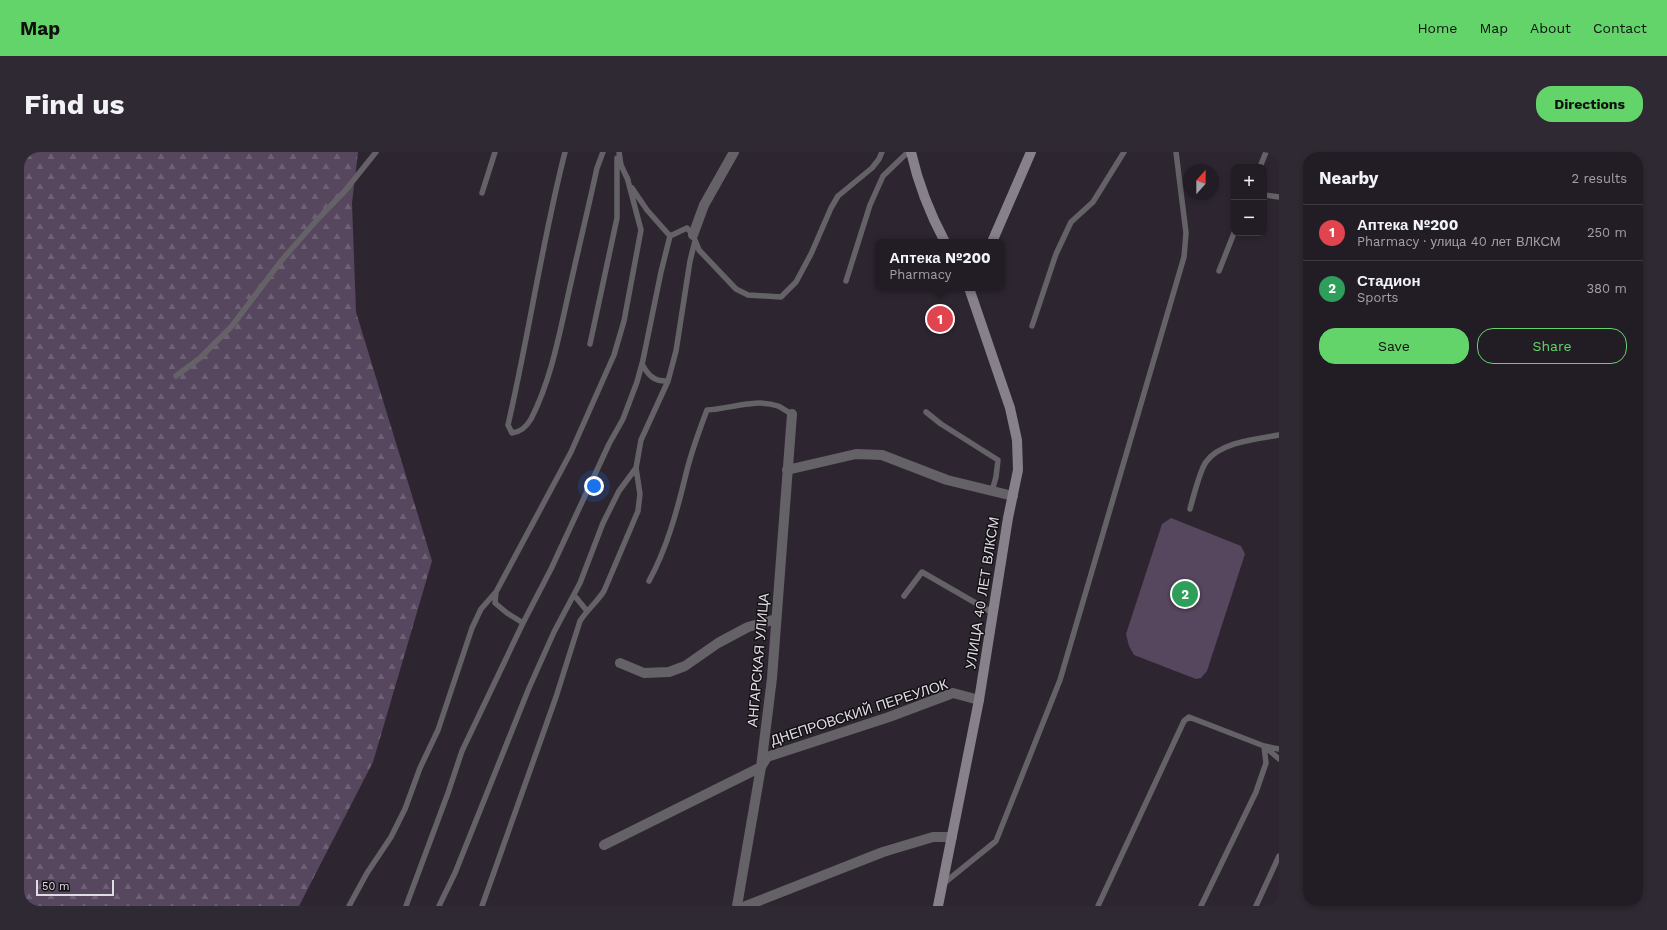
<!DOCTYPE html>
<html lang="en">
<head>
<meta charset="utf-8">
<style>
  :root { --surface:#221c25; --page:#2e2932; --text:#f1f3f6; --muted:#a2a1a7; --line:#3f3a42; --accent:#62d469 }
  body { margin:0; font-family:"Work Sans",sans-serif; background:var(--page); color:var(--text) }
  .controls { position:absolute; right:12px; top:12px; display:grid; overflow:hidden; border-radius:8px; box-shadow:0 2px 6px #0003 }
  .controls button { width:36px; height:36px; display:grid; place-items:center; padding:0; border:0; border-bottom:1px solid var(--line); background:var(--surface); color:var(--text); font:20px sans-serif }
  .compass { position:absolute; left:1159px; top:12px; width:36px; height:36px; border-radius:50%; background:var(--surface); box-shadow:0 2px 6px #0003; rotate:21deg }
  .scale { position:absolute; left:12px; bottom:10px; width:78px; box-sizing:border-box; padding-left:4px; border:2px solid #e0dce3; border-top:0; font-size:11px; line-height:14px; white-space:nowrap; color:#e0dce3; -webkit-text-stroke:3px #141115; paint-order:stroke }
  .you { position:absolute; left:570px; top:334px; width:14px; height:14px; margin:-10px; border:3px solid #fff; border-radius:50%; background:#1a73e8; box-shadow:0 0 0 6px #1a73e833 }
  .badge { display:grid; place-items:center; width:26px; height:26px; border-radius:50%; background:var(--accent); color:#fff; font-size:13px; font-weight:700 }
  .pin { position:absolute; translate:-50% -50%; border:2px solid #fff; box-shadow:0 1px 4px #0006 }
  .popup { position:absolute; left:851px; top:87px; width:130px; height:52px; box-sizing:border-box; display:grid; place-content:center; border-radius:8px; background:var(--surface); filter:drop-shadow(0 1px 3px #0005); font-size:13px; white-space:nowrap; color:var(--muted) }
  .popup b { font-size:15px; color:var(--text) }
  .popup::after { content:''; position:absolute; left:50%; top:100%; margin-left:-8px; border:8px solid transparent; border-top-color:var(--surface) }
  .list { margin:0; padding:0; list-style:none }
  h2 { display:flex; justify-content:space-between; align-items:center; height:52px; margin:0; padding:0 16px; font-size:17px }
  h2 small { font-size:13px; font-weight:400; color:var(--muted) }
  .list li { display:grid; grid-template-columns:26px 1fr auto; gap:12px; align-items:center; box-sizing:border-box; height:56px; padding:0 16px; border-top:1px solid var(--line) }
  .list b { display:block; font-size:15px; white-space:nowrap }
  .list p { margin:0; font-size:13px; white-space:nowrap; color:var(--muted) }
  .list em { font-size:13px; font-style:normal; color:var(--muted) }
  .actions { display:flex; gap:8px; padding:12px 16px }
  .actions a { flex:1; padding:9px 0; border:1px solid var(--accent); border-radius:16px; text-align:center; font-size:14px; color:var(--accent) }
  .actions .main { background:var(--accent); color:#111 }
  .map { position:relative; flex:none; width:1255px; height:754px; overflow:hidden; border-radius:16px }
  header { display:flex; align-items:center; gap:24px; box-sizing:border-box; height:56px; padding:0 20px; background:var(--accent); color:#111 }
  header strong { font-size:19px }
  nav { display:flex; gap:22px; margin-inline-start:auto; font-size:14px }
  .intro { display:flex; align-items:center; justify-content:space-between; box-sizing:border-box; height:96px; padding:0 24px }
  h1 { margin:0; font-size:28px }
  .button { padding:10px 18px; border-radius:16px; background:var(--accent); color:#111; font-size:14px; font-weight:700 }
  main { display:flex; gap:24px; padding:0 24px }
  aside { flex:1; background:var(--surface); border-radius:16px; box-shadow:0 2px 6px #0003 }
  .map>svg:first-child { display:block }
  .forest { fill:url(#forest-firs) }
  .pitch { fill:#56465e }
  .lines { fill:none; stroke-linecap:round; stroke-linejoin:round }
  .lane { stroke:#656267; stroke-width:5.5 }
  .street { stroke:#656267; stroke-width:10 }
  .secondary { stroke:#86818a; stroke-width:10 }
  .labels { text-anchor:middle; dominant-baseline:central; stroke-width:3; stroke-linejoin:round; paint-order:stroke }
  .street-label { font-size:14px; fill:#e0dce3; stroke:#141115 }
</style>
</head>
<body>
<header>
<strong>Map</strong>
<nav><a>Home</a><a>Map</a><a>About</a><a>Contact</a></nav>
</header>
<div class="intro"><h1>Find us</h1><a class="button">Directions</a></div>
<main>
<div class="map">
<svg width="1255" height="754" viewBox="0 0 1255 754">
  <defs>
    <pattern id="forest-firs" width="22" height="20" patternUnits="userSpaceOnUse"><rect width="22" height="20" fill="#56465e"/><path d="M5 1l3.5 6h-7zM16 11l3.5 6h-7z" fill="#6e6075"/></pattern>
  </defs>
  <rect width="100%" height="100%" fill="#2d2631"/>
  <!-- forest -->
  <path class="forest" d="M 0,0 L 334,0 L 328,51 L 332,160 L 408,409 L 349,610 L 275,754 L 0,754 Z"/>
  <!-- pitch -->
  <path class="pitch" d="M 1147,366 L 1217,394 L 1221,402 L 1183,519 L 1177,526 L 1172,527 L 1110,503 L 1105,494 L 1102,482 L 1138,372 Z"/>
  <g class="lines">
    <!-- lane -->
    <path class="lane" d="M 541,0 C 518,90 505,182 484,273 L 488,281 C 496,280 503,274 507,267 C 529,224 537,173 548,126 C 556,90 565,53 573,16 L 579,0
      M 595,0 L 597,13 L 604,28
      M 1236,15 L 1242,0
      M 608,36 L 623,58 L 646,84 L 663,76 L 669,83 L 675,98 L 712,137 L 724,143 L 757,145 L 772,130 L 787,102 L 807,56 L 814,44 L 848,16 L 855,7 L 858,0
      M 458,41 L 471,0
      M 1240,43 L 1255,45
      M 1195,119 L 1210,81
      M 822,129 L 846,53 L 859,24 L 884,0
      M 1008,174 L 1032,102 L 1047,70 L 1069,50 L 1100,0
      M 566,192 L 593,66 L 593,6
      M 618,212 C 624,223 630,230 644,229
      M 152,224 L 176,206 L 208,174 L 257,109 L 292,69 L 320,40 L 352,0
      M 902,260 L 917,272 L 974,308 L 972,325 L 968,339
      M 1166,357 C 1169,346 1176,318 1182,310 C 1196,290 1233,287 1255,283
      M 625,429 C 643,396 653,359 662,322 C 667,301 675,279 683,258 C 706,257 732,246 754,254 C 759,256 763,260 768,262
      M 550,443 L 563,459
      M 880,444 L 898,420 L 969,461
      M 499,471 L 483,461 L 471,451 L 472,440 L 547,300 L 590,203 L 600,169 L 617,78 L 603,25
      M 1240,594 L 1255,607
      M 919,732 L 972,689 L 1036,528 L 1160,105 L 1162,81 L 1152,0
      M 325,754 L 343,721 L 367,685 L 381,657 L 396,616 L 414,578 L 448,476 L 457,457 L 471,441
      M 382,754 L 424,641 L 438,599 L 499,471 L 527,417 L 585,292 L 599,267 L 613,230 L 619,208 L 637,120 L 646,84
      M 415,754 L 431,721 L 505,536 L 530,480 L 556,431 L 579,371 L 595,339 L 612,316 L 617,288 L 644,229 L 652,199 L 666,109 L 671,89
      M 458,754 L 532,545 L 556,469 C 563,458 573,450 580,439 L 614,359 L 616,342 L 612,316
      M 1074,754 L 1160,569 L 1165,565 L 1240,594 L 1255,597
      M 1177,754 L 1232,640 L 1242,611 L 1240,594
      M 1232,754 L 1255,704"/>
    <!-- street -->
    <path class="street" d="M 669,83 L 680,53 L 710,0
      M 763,318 L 832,302 L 858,303 L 923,328 L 989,344
      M 596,511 L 620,521 L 645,520 L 661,514 L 694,491 L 724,475 L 752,467
      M 580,693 L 737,615 L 743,605 L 865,565 L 929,541 L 955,548
      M 713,754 L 737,615 L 748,526 L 768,262
      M 722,754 L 859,700 L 909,685 L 928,685"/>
    <!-- secondary -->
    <path class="secondary" d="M 887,0 C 894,31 906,62 921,90
      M 968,90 L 1007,0
      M 914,754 L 955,548 L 984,366 L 994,318 L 993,288 L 986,256 L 945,136"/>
  </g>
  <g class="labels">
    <!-- street labels -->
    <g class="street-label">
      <text transform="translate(958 441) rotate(-81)">УЛИЦА 40 ЛЕТ ВЛКСМ</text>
      <text transform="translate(734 508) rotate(-85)">АНГАРСКАЯ УЛИЦА</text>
      <text transform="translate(835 560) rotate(-18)">ДНЕПРОВСКИЙ ПЕРЕУЛОК</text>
    </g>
  </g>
</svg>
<div class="controls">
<button>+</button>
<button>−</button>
</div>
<svg class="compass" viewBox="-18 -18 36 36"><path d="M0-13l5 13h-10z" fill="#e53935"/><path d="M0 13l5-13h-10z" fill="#a2a1a7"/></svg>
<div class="scale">50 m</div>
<div class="you"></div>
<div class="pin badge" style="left:916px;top:167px;background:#e0444e">1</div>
<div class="popup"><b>Аптека №200</b>Pharmacy</div>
<div class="pin badge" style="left:1161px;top:442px;background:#2e9e5b">2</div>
</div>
<aside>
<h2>Nearby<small>2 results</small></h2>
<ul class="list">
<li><span class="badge" style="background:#e0444e">1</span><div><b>Аптека №200</b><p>Pharmacy · улица 40 лет ВЛКСМ</p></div><em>250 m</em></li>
<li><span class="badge" style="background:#2e9e5b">2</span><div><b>Стадион</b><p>Sports</p></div><em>380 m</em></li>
</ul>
<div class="actions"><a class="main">Save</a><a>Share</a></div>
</aside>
</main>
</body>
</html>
